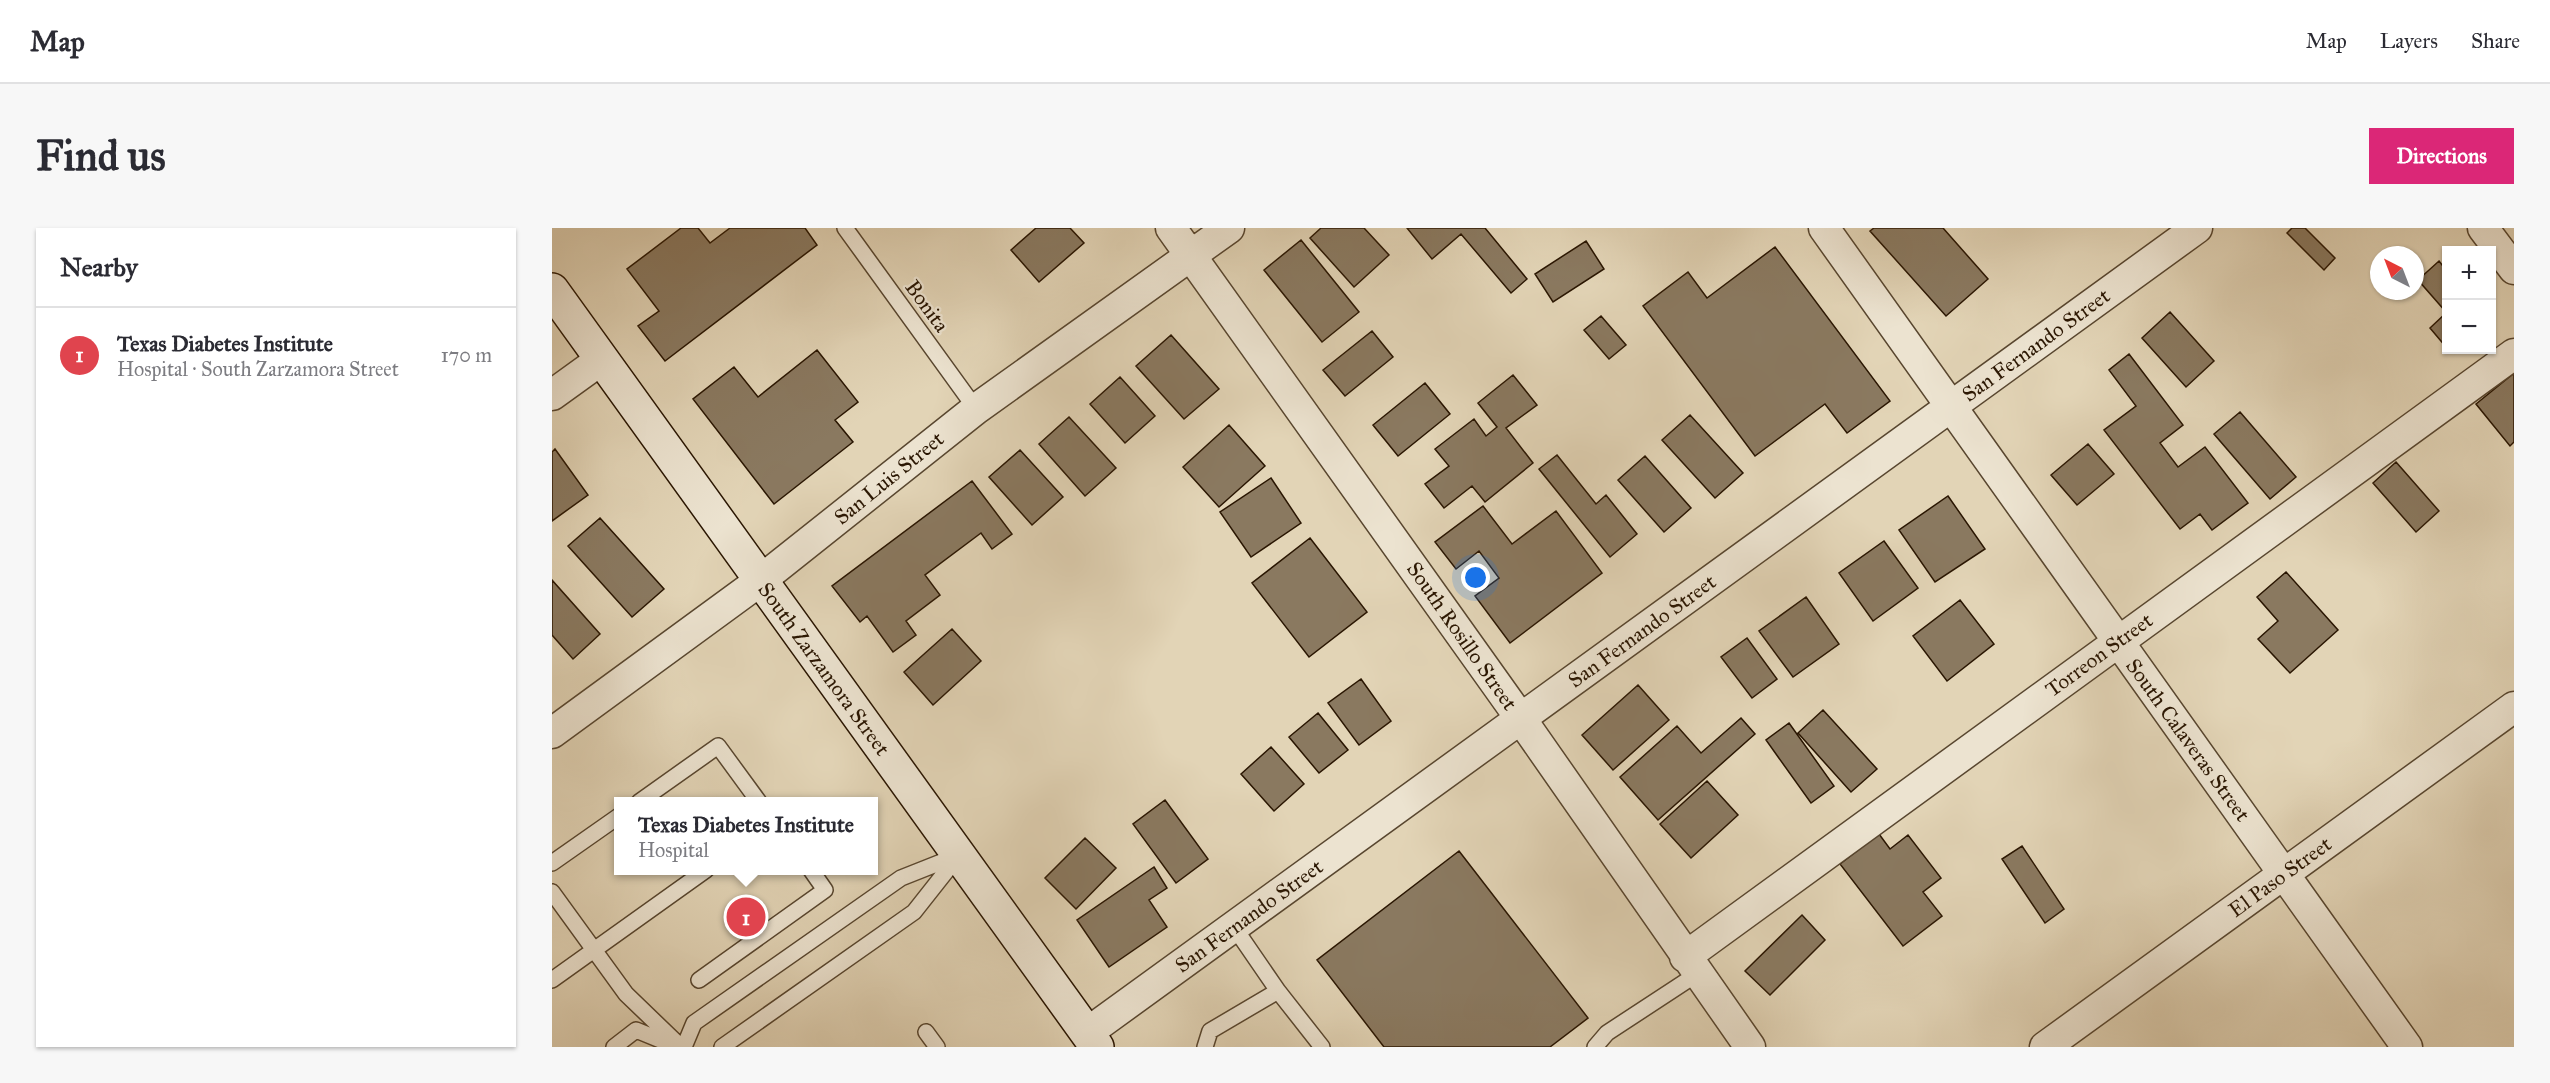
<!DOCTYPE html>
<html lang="en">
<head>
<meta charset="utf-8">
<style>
  :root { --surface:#fff; --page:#f7f7f7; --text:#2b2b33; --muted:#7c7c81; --line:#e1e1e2; --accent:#db2777 }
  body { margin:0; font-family:"IM FELL Great Primer",serif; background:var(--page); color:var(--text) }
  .controls { position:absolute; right:18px; top:18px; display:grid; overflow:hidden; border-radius:0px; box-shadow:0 2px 4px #0004 }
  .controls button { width:54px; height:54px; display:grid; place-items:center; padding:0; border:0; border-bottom:2px solid var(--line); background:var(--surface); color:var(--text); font:30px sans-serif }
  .compass { position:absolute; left:1818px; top:18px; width:54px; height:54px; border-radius:50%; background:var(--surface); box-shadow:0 2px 4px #0004; rotate:318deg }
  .you { position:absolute; left:924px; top:350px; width:21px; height:21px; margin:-15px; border:4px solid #fff; border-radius:50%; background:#1a73e8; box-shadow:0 0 0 9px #1a73e833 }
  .badge { display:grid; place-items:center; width:39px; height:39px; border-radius:50%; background:var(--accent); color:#fff; font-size:20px; font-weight:700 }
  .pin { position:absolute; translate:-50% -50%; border:3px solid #fff; box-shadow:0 2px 6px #0006 }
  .popup { position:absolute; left:62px; top:569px; width:264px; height:78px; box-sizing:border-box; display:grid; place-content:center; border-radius:0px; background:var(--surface); filter:drop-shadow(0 2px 4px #0005); font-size:20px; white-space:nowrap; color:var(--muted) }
  .popup b { font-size:22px; color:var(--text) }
  .popup::after { content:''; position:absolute; left:50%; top:100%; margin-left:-12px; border:12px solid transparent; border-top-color:var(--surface) }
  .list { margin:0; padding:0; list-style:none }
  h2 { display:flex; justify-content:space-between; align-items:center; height:78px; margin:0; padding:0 24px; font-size:26px }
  h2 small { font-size:20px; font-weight:400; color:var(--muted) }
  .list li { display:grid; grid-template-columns:39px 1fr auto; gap:18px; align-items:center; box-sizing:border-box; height:96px; padding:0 24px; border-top:2px solid var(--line) }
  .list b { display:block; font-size:22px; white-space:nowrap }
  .list p { margin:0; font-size:20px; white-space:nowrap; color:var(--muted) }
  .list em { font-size:20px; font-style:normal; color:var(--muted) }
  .map { position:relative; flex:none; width:1962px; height:819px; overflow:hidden; border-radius:0px }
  header { display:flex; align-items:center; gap:36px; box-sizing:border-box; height:84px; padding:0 30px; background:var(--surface); border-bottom:2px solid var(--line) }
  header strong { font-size:28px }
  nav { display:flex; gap:33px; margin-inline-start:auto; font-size:21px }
  .intro { display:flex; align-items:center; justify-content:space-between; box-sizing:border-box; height:144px; padding:0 36px }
  h1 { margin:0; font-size:42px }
  .button { padding:15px 27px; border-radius:0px; background:var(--accent); color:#fff; font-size:21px; font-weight:700 }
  main { display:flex; gap:36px; padding:0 36px }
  aside { flex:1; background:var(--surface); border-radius:0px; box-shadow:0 2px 4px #0004 }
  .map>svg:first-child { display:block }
  .building { fill:#8a7960; stroke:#2a1602; stroke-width:1.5 }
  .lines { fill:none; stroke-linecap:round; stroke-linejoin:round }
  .service-casing { stroke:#58462f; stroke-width:18 }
  .minor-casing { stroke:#58462f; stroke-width:33 }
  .secondary-casing { stroke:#2a1602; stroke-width:36 }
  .service { stroke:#ece3d0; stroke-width:15 }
  .minor { stroke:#ece3d0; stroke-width:30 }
  .secondary { stroke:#ece3d0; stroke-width:33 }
  .labels { text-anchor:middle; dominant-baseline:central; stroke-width:4.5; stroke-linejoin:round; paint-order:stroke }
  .street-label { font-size:21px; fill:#2a1602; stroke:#ece3d0 }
</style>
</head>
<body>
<header>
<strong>Map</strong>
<nav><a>Map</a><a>Layers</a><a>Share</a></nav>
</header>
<div class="intro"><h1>Find us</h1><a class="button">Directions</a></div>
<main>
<aside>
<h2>Nearby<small></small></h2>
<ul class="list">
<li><span class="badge" style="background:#e0444e">1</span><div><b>Texas Diabetes Institute</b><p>Hospital · South Zarzamora Street</p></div><em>170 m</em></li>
</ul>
</aside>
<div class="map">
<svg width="1962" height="819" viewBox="0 0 1962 819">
  <rect width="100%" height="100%" fill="#e2d4b6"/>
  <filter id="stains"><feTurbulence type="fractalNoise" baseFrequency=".00333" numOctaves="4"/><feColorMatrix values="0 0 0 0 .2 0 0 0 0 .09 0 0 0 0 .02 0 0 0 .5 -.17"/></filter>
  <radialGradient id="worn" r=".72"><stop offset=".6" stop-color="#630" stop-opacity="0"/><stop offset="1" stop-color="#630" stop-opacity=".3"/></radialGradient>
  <!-- building -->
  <path class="building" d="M 129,0 L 146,0 L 158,15 L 178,0 L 253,0 L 265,17 L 113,133 L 86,98 L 107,83 L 75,41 Z
    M 484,0 L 518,0 L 532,15 L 487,54 L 459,22 Z
    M 769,0 L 812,0 L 837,27 L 802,59 L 758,10 Z
    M 855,0 L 933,0 L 975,51 L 959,65 L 909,6 L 880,31 Z
    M 1322,0 L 1391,0 L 1436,51 L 1394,88 L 1318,3 Z
    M 1740,0 L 1753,0 L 1783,30 L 1772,42 L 1735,5 Z
    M 749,12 L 807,84 L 770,114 L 712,42 Z
    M 1034,13 L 1052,41 L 1001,74 L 983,46 Z
    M 1223,19 L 1338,173 L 1295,205 L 1273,176 L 1203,228 L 1091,78 L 1136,44 L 1155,70 Z
    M 1887,33 L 1894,42 L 1894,84 L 1866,52 Z
    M 1618,84 L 1662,133 L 1634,159 L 1590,110 Z
    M 1894,85 L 1894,119 L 1878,100 Z
    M 1049,88 L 1074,117 L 1057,131 L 1032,102 Z
    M 820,103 L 841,129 L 793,168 L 771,142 Z
    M 619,107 L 667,161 L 632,191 L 584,138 Z
    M 265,122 L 306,174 L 283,192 L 301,214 L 222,276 L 141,171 L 182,139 L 206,169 Z
    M 1577,126 L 1631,197 L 1608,215 L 1626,239 L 1653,219 L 1696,275 L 1660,302 L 1648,286 L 1628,301 L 1552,202 L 1584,178 L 1557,142 Z
    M 1962,145 L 1962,214 L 1958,218 L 1924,176 Z
    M 961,147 L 985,177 L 954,200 L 981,235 L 933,274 L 920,258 L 892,280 L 873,256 L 897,238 L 883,221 L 922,191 L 934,208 L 945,199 L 926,175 Z
    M 568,149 L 603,188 L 573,215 L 538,176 Z
    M 873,155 L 898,186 L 846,228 L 821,197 Z
    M 1688,184 L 1744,249 L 1718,271 L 1662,206 Z
    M 1138,187 L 1191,245 L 1163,270 L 1110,212 Z
    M 517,189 L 564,240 L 533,268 L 487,216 Z
    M 677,197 L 713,238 L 667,279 L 631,239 Z
    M 1536,216 L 1562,246 L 1525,277 L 1499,247 Z
    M 3,221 L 36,267 L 0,293 L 0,224 Z
    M 468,222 L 511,269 L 480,297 L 437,249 Z
    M 1005,227 L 1044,276 L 1054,267 L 1085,306 L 1058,329 L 987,241 Z
    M 1093,228 L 1139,280 L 1112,304 L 1066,252 Z
    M 1844,234 L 1887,283 L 1864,304 L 1821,255 Z
    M 719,250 L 749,295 L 699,329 L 668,284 Z
    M 420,253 L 460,306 L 440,321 L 429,305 L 373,347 L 388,367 L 354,393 L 364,407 L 341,424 L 315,388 L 308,394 L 280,358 Z
    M 1396,268 L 1433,321 L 1383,354 L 1347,302 Z
    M 931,278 L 960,316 L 1004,283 L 1050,345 L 958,415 L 923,368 L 947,350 L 927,323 L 904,341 L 883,314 Z
    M 48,290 L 112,361 L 80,389 L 16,318 Z
    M 758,310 L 815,384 L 757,429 L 700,355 Z
    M 1332,313 L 1366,360 L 1321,393 L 1287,345 Z
    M 1734,344 L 1786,402 L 1738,445 L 1706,411 L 1726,393 L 1705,369 Z
    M 0,352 L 48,406 L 21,431 L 0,407 Z
    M 1254,369 L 1287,416 L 1241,449 L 1207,403 Z
    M 1408,372 L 1442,416 L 1395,453 L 1361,408 Z
    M 400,401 L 429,433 L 381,477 L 352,444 Z
    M 1195,410 L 1225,451 L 1200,470 L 1169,429 Z
    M 809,451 L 839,493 L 807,517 L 776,475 Z
    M 1086,457 L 1117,492 L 1061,542 L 1030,507 Z
    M 1271,482 L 1325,541 L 1299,564 L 1246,505 Z
    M 766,485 L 796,522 L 767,545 L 737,509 Z
    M 1189,490 L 1203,506 L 1106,592 L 1068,549 L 1125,498 L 1149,525 Z
    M 1237,495 L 1282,558 L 1259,575 L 1214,512 Z
    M 719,519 L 752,556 L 722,583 L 689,546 Z
    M 1155,553 L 1186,587 L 1139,630 L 1108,596 Z
    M 613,572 L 656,631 L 624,655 L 581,596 Z
    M 1327,606 L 1338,621 L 1356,607 L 1389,650 L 1371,664 L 1390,688 L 1351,718 L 1288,636 Z
    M 533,610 L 564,640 L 524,681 L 493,650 Z
    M 1470,618 L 1512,681 L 1493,695 L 1450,631 Z
    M 907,623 L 1036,790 L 998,819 L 832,819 L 765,732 Z
    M 602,639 L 615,660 L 597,672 L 615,699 L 557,739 L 525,692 Z
    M 1250,687 L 1273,712 L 1218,767 L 1193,743 Z"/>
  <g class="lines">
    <!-- service casing -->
    <g class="service-casing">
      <path id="service" d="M 293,0 L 424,181
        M 87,574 L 166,518 L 207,574
        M 0,635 L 67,588
        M 0,664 L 74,766 L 129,819
        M 0,752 L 154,642
        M 147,752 L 273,662 L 259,642
        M 726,763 L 770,819
        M 374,804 L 385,819
        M 62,819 L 84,802 L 123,818
        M 132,819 L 142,795 L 349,650 L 407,627
        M 170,819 L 362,684 L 407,627
        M 653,819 L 658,803 L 726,763 L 682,699
        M 1043,819 L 1055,805 L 1145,746"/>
    </g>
    <!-- minor casing -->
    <g class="minor-casing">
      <path id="minor" d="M 619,0 L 969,491 L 1198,819
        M 1272,0 L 1855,819
        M 1931,0 L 1962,41
        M 0,167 L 50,131
        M 0,505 L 209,352 L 424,181 L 677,0
        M 1133,729 L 1962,126
        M 535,805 L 1645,0
        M 1493,819 L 1962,479"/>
    </g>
    <!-- secondary casing -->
    <g class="secondary-casing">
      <path id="secondary" d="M 0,62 L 545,819"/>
    </g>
    <!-- service -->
    <use href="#service" class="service"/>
    <!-- minor -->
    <use href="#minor" class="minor"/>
    <!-- secondary -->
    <use href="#secondary" class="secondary"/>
  </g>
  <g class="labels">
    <!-- street labels -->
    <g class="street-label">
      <text transform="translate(375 78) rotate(54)">Bonita</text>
      <text transform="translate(1484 117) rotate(-36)">San Fernando Street</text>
      <text transform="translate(337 250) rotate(-39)">San Luis Street</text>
      <text transform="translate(1090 403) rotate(-36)">San Fernando Street</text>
      <text transform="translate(910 408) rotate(55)">South Rosillo Street</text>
      <text transform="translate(1547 427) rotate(-36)">Torreon Street</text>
      <text transform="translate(272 441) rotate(54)">South Zarzamora Street</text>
      <text transform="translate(1636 512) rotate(54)">South Calaveras Street</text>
      <text transform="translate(1728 649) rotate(-36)">El Paso Street</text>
      <text transform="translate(697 688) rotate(-36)">San Fernando Street</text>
    </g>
  </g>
  <rect width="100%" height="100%" filter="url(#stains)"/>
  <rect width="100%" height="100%" fill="url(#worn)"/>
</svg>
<div class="controls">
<button>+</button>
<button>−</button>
</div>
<svg class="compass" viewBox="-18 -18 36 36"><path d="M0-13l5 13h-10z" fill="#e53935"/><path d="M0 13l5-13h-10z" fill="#7c7c81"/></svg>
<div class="you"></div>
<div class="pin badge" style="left:194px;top:689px;background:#e0444e">1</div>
<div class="popup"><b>Texas Diabetes Institute</b>Hospital</div>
</div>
</main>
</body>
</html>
